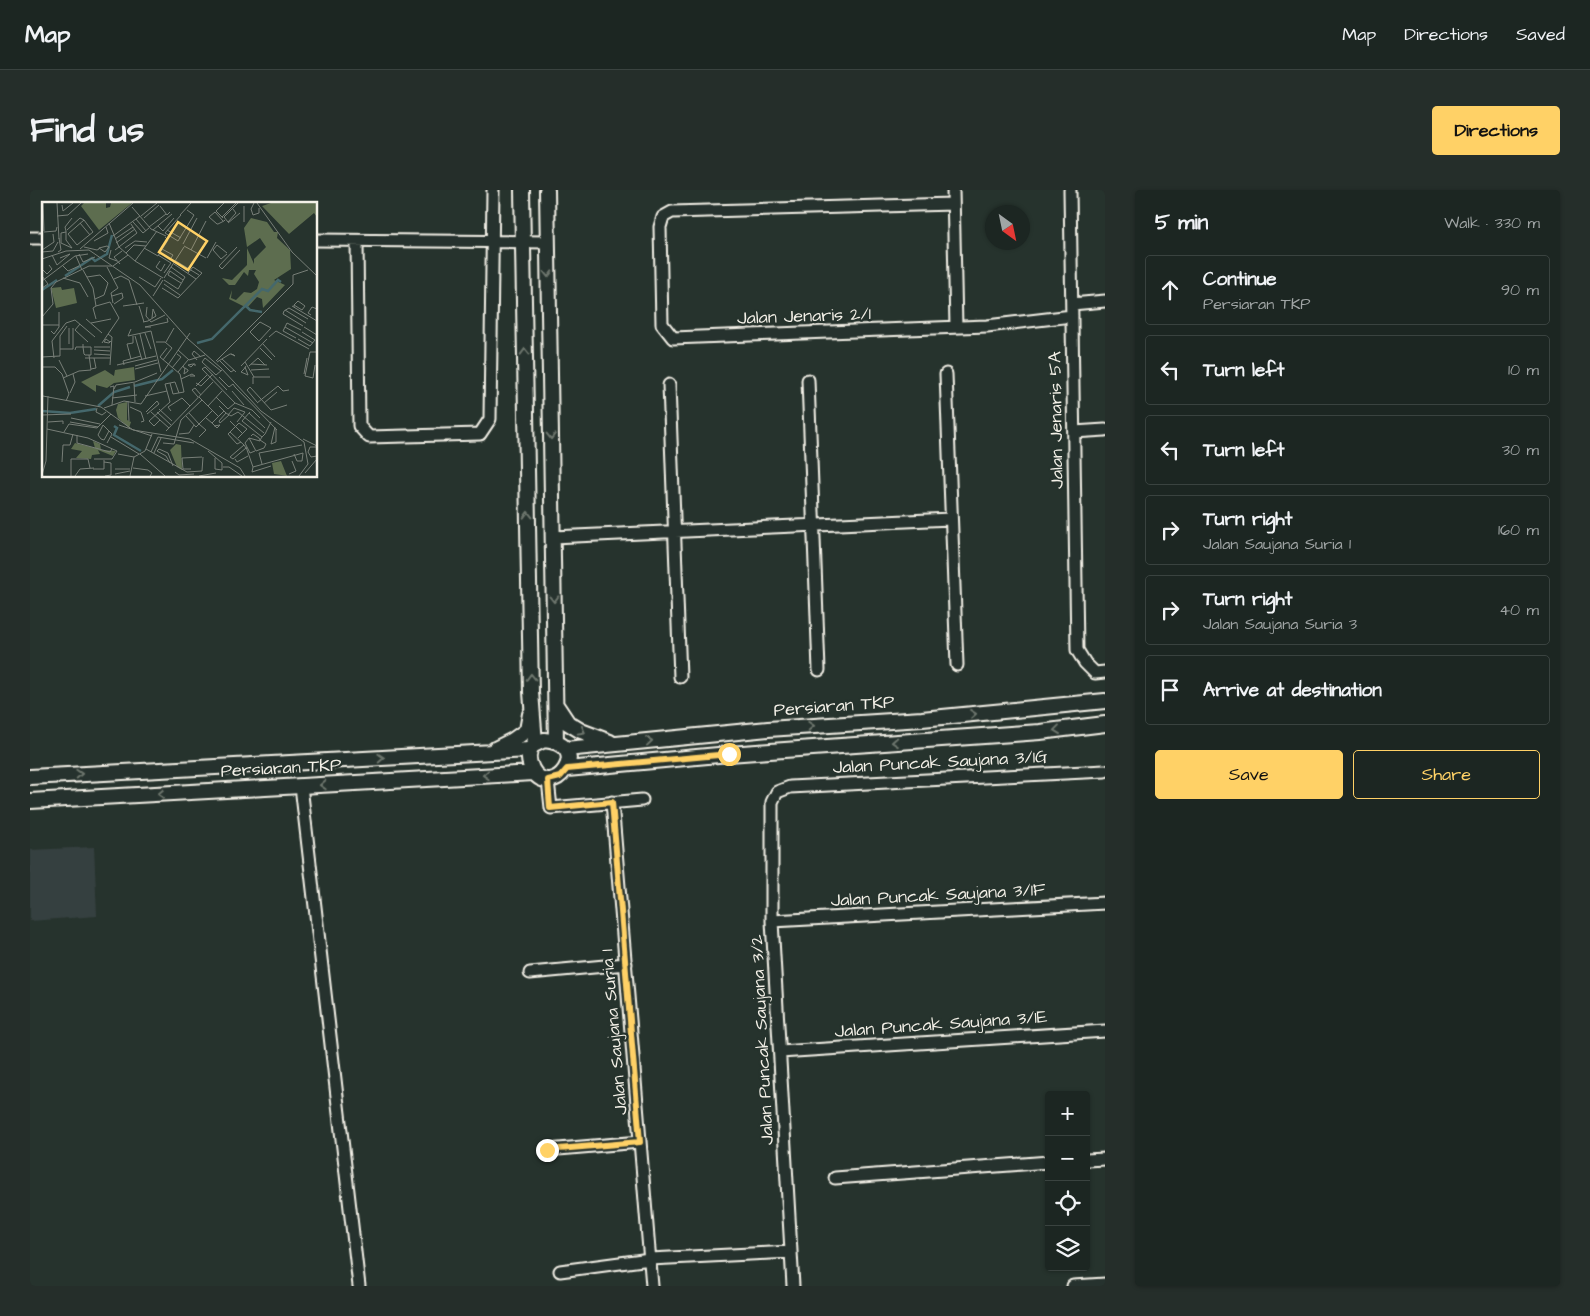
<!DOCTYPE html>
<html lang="en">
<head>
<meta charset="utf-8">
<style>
  :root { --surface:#1c2622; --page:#252e2a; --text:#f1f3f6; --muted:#a0a5a5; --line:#3a4340; --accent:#ffd166 }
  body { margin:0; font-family:"Architects Daughter",sans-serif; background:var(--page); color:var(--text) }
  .controls { position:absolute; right:15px; bottom:15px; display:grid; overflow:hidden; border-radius:5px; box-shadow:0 1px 4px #0004 }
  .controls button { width:45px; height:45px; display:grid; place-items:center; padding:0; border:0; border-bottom:1px solid var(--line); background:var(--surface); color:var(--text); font:25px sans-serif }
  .compass { position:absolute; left:955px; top:15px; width:45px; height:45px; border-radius:50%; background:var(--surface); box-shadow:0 1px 4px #0004; rotate:147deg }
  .stop { position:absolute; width:15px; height:15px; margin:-11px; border:4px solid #ffd166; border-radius:50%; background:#fff }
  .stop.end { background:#ffd166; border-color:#fff; box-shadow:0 1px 5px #0008 }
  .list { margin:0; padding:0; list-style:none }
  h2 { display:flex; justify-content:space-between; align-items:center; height:65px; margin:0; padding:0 20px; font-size:21px }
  h2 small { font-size:16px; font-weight:400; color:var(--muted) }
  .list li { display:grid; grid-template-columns:32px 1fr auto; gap:15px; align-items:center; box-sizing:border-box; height:70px; margin:0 10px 10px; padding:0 10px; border:1px solid var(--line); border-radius:5px }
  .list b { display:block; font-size:19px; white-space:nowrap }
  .list p { margin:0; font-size:16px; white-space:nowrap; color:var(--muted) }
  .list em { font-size:16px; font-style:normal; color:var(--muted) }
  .actions { display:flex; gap:10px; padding:15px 20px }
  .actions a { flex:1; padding:11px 0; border:1px solid var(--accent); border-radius:5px; text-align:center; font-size:18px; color:var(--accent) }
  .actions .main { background:var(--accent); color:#111 }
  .icon { flex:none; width:28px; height:28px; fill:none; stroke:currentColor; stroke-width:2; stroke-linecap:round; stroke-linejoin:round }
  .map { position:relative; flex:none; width:1075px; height:1096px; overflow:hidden; border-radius:5px }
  header { display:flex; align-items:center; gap:30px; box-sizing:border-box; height:70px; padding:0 25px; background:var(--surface); border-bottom:1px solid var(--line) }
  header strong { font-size:24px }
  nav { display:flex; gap:28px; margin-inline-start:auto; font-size:18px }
  .intro { display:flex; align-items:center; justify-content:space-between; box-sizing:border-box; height:120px; padding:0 30px }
  h1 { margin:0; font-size:35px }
  .button { padding:12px 22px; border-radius:5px; background:var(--accent); color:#111; font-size:18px; font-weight:700 }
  main { display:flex; gap:30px; padding:0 30px }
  aside { flex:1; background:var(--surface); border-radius:5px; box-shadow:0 1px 4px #0004 }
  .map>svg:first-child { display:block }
  .built { fill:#364040 }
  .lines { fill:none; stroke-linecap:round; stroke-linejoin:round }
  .minor-casing { stroke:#f4f1e8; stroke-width:15 }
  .tertiary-casing { stroke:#f4f1e8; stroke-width:18 }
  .minor { stroke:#26332d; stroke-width:11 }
  .tertiary { stroke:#26332d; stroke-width:14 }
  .oneway { stroke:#6e766e }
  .route { stroke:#ffd166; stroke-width:6 }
  .labels { text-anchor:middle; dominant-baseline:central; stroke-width:4.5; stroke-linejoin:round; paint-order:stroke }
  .street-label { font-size:18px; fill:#f4f1e8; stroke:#26332d }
  .inset-river { fill:none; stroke:#45686c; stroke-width:2.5 }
  .inset-road { fill:none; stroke:#787f78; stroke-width:1 }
  .view { fill:#ffd166; fill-opacity:0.15; stroke:#ffd166; stroke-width:2.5 }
  .inset-edge { fill:none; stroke:#f4f1e8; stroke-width:2.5 }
</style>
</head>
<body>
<header>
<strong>Map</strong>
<nav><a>Map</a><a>Directions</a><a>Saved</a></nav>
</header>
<div class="intro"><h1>Find us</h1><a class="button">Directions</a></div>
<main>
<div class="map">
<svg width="1075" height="1096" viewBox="0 0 1075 1096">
  <rect width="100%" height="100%" fill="#26332d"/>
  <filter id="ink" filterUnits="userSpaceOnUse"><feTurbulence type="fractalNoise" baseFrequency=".02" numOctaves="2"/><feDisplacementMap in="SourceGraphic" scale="10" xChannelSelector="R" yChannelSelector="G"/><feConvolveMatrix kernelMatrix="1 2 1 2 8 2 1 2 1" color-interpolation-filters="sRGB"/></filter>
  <g filter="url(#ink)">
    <!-- built -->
    <path class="built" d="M 64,657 L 67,726 L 0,731 L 0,660 Z"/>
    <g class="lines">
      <!-- minor casing -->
      <g class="minor-casing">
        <path id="minor" d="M 923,0 L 926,137
          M 1040,0 L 1047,460 L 1055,473 L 1065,483 L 1075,482
          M 923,14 L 642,22 L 633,27 L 630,37 L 632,134 L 643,148 L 957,136 L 1042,126
          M 0,48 L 14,48
          M 286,50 L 518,52
          M 327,51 L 329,236 L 339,247 L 450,244 L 460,229 L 463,0
          M 1042,114 L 1075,111
          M 916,184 L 927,475
          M 778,190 L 789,480
          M 639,195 L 650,487
          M 1044,242 L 1075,240
          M 523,347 L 921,329
          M 518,590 L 521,618 L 612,610
          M 271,596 L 329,1096
          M 582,612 L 622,1096
          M 742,731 L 1075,713
          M 500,783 L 596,774
          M 750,862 L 1075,841
          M 517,960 L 610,952
          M 1056,970 L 1075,969
          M 805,988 L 1019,972
          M 530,1081 L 620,1069 L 761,1062
          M 763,1096 L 742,731 L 742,612 L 747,602 L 760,597 L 1075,581
          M 1043,1096 L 1075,1094"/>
      </g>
      <!-- tertiary casing -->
      <g class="tertiary-casing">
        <path id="tertiary" d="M 492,0 L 501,502 L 505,553
          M 517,0 L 526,552
          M 526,515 L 538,533 L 551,541 L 580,552
          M 514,550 C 567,555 521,614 502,579 C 498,571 497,564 502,556 Z
          M 465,559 L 483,550 L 497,540 L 500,524
          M 536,559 L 738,539 L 892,529 L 1075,511
          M 537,579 L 699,564 L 1010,542 L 1075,534
          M 0,587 L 499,560
          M 0,611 L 504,583"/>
      </g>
      <!-- minor -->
      <use href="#minor" class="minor"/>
      <!-- tertiary -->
      <use href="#tertiary" class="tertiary"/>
    </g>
    <!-- one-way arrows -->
    <defs><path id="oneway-chevron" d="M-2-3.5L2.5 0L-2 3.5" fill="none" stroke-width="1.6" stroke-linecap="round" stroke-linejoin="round" transform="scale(1.25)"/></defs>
    <g class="oneway">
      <use href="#oneway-chevron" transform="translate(518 84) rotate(89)"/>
      <use href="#oneway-chevron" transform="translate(495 162) rotate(-91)"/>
      <use href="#oneway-chevron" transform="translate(521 246) rotate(89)"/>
      <use href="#oneway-chevron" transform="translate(498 325) rotate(-91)"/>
      <use href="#oneway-chevron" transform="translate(524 409) rotate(89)"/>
      <use href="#oneway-chevron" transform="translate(501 487) rotate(-91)"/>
      <use href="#oneway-chevron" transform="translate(943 524) rotate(-5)"/>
      <use href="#oneway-chevron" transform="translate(781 536) rotate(-3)"/>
      <use href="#oneway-chevron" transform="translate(1027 540) rotate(173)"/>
      <use href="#oneway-chevron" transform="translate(552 541) rotate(29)"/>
      <use href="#oneway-chevron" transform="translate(619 551) rotate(-6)"/>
      <use href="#oneway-chevron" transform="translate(865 552) rotate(176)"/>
      <use href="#oneway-chevron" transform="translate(351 568) rotate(-3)"/>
      <use href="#oneway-chevron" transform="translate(49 584) rotate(-3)"/>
      <use href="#oneway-chevron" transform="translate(456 585) rotate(177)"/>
      <use href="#oneway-chevron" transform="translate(293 595) rotate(177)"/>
      <use href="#oneway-chevron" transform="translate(131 604) rotate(177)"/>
    </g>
  </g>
  <g class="lines" filter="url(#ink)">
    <!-- route -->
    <path class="route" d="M 517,960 L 610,952 L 582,612 L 520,618 L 518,590 L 530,587 L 537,579 L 699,564"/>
  </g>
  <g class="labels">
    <!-- street labels -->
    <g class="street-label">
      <text transform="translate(774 126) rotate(-2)">Jalan Jenaris 2/1</text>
      <text transform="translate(1026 230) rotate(-91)">Jalan Jenaris 5A</text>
      <text transform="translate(804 516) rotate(-4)">Persiaran TKP</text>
      <text transform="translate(910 572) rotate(-3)">Jalan Puncak Saujana 3/1G</text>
      <text transform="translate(251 578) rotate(-3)">Persiaran TKP</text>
      <text transform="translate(908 705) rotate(-3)">Jalan Puncak Saujana 3/1F</text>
      <text transform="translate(911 834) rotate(-4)">Jalan Puncak Saujana 3/1E</text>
      <text transform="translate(584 842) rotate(-95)">Jalan Saujana Suria 1</text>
      <text transform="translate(732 850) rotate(-93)">Jalan Puncak Saujana 3/2</text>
    </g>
  </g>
  <!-- overview -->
  <g transform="translate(12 12)">
    <rect width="275" height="275" fill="#26332d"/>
    <path d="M 42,1 L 64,1 L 64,6 L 68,5 L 69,1 L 90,1 L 57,28 L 39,4 ZM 229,1 L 275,1 L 275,15 L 272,11 L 247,32 L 220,4 ZM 209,16 L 225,20 L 232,30 L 236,30 L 235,36 L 248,48 L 249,67 L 232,78 L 243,83 L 221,106 L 220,97 L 215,95 L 205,106 L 187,97 L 190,88 L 189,96 L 194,98 L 202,90 L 209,91 L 215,87 L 217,80 L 212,72 L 214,68 L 207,68 L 206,74 L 202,70 L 193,83 L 187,83 L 180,76 L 190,78 L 205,63 L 205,46 L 212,62 L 212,57 L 224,45 L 218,36 L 205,45 L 202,26 ZM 19,85 L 20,88 L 32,86 L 35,101 L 14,106 L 9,86 ZM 92,165 L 93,178 L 72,181 L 65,186 L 54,183 L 54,190 L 39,180 L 63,168 L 72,174 L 73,168 ZM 85,200 L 85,218 L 89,220 L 87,226 L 76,216 L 74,208 L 76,202 ZM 51,239 L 58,242 L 59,248 L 74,249 L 71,254 L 56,248 L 58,252 L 50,253 L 49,257 L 34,256 L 40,249 L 29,247 L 33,241 L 53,246 ZM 134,242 L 139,243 L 140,268 L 135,265 L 128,248 ZM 239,259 L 245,274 L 246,274 L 232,272 L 230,261 Z" fill="#5d6d4f"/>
    <path class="inset-river" d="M 23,74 L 50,56 L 53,59 L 65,52 L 70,33M 0,88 L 15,78M 203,103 L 208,108 L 220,110M 155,141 L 170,137 L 220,87 L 226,89 L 236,78 L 239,80M 92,184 L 120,177 L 131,168M 56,204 L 72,190 L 88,185M 0,209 L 28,211 L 54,207M 72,224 L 75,226 L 72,233 L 99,249"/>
    <path class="inset-road" d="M 1,1 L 2,29M 15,1 L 17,37M 212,1 L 209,7 L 211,13 L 217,11 L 217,6M 215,1 L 250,50 L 275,74M 20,3 L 21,9 L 31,1M 118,4 L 125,13 L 128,10M 90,5 L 109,27 L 124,34M 191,7 L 194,11 L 186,20 L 182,15 L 196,1M 138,13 L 149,1M 139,13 L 123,31 L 136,39 L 152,13 L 145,8M 15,14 L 26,13 L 39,1M 99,14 L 115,1M 180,15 L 194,1M 102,16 L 117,3M 181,16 L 174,9 L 182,1M 94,17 L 104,29M 181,19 L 173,10 L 167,15 L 175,22 L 176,22 L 182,19 L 183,18M 91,20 L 101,31 L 107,26M 202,20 L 202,4M 38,21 L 48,33M 67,21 L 77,45 L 93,59 L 121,76M 186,21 L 198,11M 116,24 L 121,29 L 132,16M 107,25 L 124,12M 25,28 L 38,16 L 42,18M 111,28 L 130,12M 125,28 L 139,36M 2,30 L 14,29 L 15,25M 24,30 L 19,31 L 19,41 L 30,46 L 24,38 L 24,29 L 23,25 L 30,16M 26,32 L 35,43 L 51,30 L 42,18M 26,32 L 42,18M 71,34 L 98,14M 73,37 L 91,25M 52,39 L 66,31 L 64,25M 74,41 L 93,27M 141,42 L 155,16M 142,44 L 164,56M 42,45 L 55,48 L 57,47 L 57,46 L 65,44 L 67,45 L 63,50 L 57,46M 83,46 L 93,39 L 105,40M 102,46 L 116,54 L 126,38 L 123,35M 38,47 L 91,1M 120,47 L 131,53 L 129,56M 0,48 L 12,40 L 11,32M 69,48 L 67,56 L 75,59M 73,48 L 95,31 L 89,22M 149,48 L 164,19M 0,50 L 11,49 L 16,40M 16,50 L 19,48 L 17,36M 84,51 L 92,43 L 104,44M 185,51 L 175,43 L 171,48 L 179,57 L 185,52M 37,52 L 41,60 L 53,55M 10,53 L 15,63 L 28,52 L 18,56M 116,53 L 129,61 L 122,71M 34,54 L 40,68M 165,56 L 174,40M 0,57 L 24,49 L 47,48 L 98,83 L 146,137 L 179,166 L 219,209 L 262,240 L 266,262 L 257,274M 93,59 L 115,29M 118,59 L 114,65 L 119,69 L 123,62M 134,59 L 157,73M 78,62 L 72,55 L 80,49M 132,62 L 154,77M 21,64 L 26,69 L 37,64M 71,64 L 86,53M 177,64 L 180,67 L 198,48M 177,64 L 195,45M 65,65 L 76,86 L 69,91 L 71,101M 1,68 L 5,72 L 10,67 L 7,63M 41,68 L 51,86 L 54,104 L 68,100 L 77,116 L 60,141M 0,74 L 6,82 L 0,86M 45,75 L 58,73 L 66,81 L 62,93 L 53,97M 97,75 L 113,85 L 119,76M 21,76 L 38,81 L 46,95M 122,76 L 142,45M 72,77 L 79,74 L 87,78 L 95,103M 122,78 L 136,87 L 143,75 L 129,65M 0,79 L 33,54 L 46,52M 139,81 L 126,73 L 128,69 L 141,78M 122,82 L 138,93M 120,86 L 136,96 L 160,71 L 151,65 L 146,71M 70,94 L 80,91 L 81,96 L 72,102M 111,94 L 121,78M 81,104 L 102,101M 97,104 L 102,120M 250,104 L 275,119M 105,105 L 104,114 L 109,120 L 123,113M 252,105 L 252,103 L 256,99 L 263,104 L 260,108 L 252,103M 243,108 L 264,121M 269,113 L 266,111 L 270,105 L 275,107M 0,115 L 11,102 L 9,86 L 14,80 L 47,64 L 70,64M 44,117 L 60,131M 54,117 L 51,106 L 54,104M 101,120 L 106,119 L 114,114 L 111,107 L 110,116M 218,120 L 229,126 L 217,139 L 208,130 ZM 49,121 L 69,117M 38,122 L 33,128 L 46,140M 0,123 L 17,123M 261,124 L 241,112 L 242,109 L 247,106 L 266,117M 109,125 L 103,125 L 126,120 L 125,116M 243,125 L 257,133M 262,125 L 275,133M 89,127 L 86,134 L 109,129 L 119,170M 9,129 L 12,132 L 17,125 L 17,110M 103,131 L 109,147M 66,132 L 70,135 L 68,163M 98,132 L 104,157M 257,133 L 271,141M 93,134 L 100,158M 227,135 L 234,129 L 267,147M 254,136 L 241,129 L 245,121 L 259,128M 256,137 L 268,144 L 273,138 L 260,130M 68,140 L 64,137 L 62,140 L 67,141 L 69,139M 114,140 L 123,140 L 130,146 L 121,158M 124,140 L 132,126M 27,142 L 27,126M 221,142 L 233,155M 52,145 L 68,145M 125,146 L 118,155 L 138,172 L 142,190 L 131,192 L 128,181M 218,146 L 230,158M 18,147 L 31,147 L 31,126M 33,148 L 34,145 L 49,145 L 49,153 L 43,153 L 42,152 L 41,145 L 41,142M 52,148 L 68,149M 136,148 L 147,158 L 163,153M 52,152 L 68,153M 0,155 L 18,154 L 18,134 L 25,124M 12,156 L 10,139 L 24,121 L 33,118 L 53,135M 43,156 L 68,156M 163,156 L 160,160 L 174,173 L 180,168M 163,156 L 179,169M 89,157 L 85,142 L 91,141 L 91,134M 180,157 L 194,170M 17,158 L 25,174M 155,158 L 150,152 L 152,149 L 159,155M 174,159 L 251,82 L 251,73 L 266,68M 178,159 L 189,170 L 192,168M 175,160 L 188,152 L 189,152 L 192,153 L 193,154 L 189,152M 203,160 L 212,175M 152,162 L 149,165 L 146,163 L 151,162 L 153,162 L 153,164M 209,162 L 225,163M 75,163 L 114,154M 82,163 L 81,159 L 99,154M 273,163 L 271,176 L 263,174 L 268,150 L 275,150M 93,164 L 115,158M 141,164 L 142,166 L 143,166 L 146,168 L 146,169 L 142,172 L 143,166M 199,164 L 225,137M 207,164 L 216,156 L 223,163M 0,165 L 13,165 L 20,172 L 27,192 L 24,199M 203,165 L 206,173 L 199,170 L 202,167 L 204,164M 130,166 L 139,155 L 135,152M 49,167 L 54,166 L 52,156M 93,167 L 116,161M 209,168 L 227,167M 136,170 L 146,158M 262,172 L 265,156M 177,175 L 187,185 L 191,182 L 193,185M 21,176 L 37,169 L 49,168 L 47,153M 139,177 L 150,172 L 153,174 L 148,174M 92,181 L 93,200M 154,181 L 159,184 L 171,172M 211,182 L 211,175 L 228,175M 154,184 L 165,173M 68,185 L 72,184 L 70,203M 193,185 L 235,228M 72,187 L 74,183 L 93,180 L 115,171M 185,188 L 163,165 L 160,167 L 193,201 L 210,208 L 218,216M 190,189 L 202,203M 28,191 L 33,180 L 31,172M 1,194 L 59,205 L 91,228 L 148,237 L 198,266 L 203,274M 103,194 L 125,189M 156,195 L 150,188 L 153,186 L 159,193M 157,195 L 177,215M 174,195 L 186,207 L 193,201M 70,196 L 95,193M 86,199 L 87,219M 215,200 L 205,188 L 208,185 L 229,208 L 245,203M 215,201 L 236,184 L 241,189 L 247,188M 222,201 L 235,190M 166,204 L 180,189M 177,204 L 184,211 L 187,213 L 178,221 L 177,219 L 184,211M 88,205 L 99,210 L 102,219 L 99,220M 55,206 L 54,210 L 60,213 L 64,210M 62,206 L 82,199 L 99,202 L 148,131M 117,207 L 130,219M 129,209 L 126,205 L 140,196 L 148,204M 104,210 L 115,199 L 117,202M 109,210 L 127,226M 115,210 L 129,223M 208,210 L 200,219 L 220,235M 207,211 L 223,226M 105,212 L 117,202M 186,212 L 189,214 L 196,210 L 222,231M 0,213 L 29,212M 186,213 L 192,206 L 203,210 L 195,220M 144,214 L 154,225 L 157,222 L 147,211M 29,216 L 58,222M 164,216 L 170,221 L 175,226 L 178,223 L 172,224M 118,218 L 112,224 L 107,219 L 128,200 L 123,182 L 133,180 L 137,191M 188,219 L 201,232M 6,220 L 21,219 L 21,222M 28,220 L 56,225M 170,221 L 182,209M 61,223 L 56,233 L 59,237 L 62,238 L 67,229M 61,223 L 70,232 L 65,241M 77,223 L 110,234M 5,227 L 46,236 L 75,249 L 70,257 L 52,257M 124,229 L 171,180M 22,230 L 27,222 L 55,226 L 69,212M 188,230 L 202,243 L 204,246 L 191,257 L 188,255 L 202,243M 137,232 L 147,231 L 152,223M 35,233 L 35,241 L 68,250 L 70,247M 209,234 L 211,232 L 217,236 L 218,238 L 224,242 L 222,246 L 214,249 L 207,236 L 218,239 L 218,238 L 220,235 L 223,232 L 229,220M 69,235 L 97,252M 157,235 L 164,228 L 157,222 L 170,209M 196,236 L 205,227 L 197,221 L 186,232 L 195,242 L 199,240M 207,236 L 203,241 L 208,251 L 213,249M 261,237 L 275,244M 121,241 L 132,242 L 139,218 L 160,198M 229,242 L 234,240 L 234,227M 229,242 L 233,225M 204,245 L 211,265M 274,245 L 268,245 L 266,250 L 269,255 L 275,254M 104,247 L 145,270 L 160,269 L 161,255M 115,249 L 117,247 L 126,251 L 131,264M 115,249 L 124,254 L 128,261M 166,249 L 180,261 L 180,268 L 173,267 L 173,256M 109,250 L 116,235 L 152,241M 112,251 L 119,236M 76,252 L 92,255M 98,252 L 123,274M 252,252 L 255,259 L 260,259 L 261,251M 193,257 L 195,260 L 206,254M 20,260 L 21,243 L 28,243 L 31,232M 62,260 L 69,261 L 69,273 L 63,274M 220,262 L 217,251 L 260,243M 229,264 L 210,270 L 211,265 L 261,251M 181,265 L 187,265 L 200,274M 91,266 L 106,268 L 110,271 L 108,274M 51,267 L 62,267 L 62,258M 73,267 L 88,267M 149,267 L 141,267 L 140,256 L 160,255M 133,270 L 137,273 L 152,272M 263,271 L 275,257M 73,272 L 88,269M 247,272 L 254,269 L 250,259M 0,273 L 4,259 L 6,194M 29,274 L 29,257 L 46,257 L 48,266M 33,274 L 38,267 L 52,266M 88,274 L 92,255 L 103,249 L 110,232M 157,274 L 174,271"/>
    <path class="view" d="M 136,20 L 165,39 L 146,68 L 117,50 Z"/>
    <rect width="275" height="275" class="inset-edge"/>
  </g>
</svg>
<div class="controls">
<button>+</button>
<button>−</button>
<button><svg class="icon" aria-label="locate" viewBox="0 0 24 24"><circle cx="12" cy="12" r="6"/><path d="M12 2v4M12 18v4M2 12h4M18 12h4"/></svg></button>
<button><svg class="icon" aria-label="layers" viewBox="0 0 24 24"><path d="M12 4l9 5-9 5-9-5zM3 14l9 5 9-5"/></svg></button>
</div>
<svg class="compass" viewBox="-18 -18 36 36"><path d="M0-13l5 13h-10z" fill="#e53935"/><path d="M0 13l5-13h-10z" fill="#a0a5a5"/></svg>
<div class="stop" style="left:699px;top:564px"></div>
<div class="stop end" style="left:517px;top:960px"></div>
</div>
<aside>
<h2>5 min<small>Walk · 330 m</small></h2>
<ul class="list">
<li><svg class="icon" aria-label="ahead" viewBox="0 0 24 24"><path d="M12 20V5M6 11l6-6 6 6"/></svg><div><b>Continue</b><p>Persiaran TKP</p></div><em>90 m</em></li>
<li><svg class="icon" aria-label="left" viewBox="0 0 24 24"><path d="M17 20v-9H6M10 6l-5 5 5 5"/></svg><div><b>Turn left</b></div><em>10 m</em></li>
<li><svg class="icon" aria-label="left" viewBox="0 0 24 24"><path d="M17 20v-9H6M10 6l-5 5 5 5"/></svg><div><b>Turn left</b></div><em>30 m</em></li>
<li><svg class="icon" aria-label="right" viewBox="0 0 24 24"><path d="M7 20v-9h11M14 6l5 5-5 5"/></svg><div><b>Turn right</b><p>Jalan Saujana Suria 1</p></div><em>160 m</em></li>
<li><svg class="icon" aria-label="right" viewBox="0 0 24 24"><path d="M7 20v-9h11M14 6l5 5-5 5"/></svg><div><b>Turn right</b><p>Jalan Saujana Suria 3</p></div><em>40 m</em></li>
<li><svg class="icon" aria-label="arrive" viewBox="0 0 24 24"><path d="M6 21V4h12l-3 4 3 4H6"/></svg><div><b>Arrive at destination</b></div></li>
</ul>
<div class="actions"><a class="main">Save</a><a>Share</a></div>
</aside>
</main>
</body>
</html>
